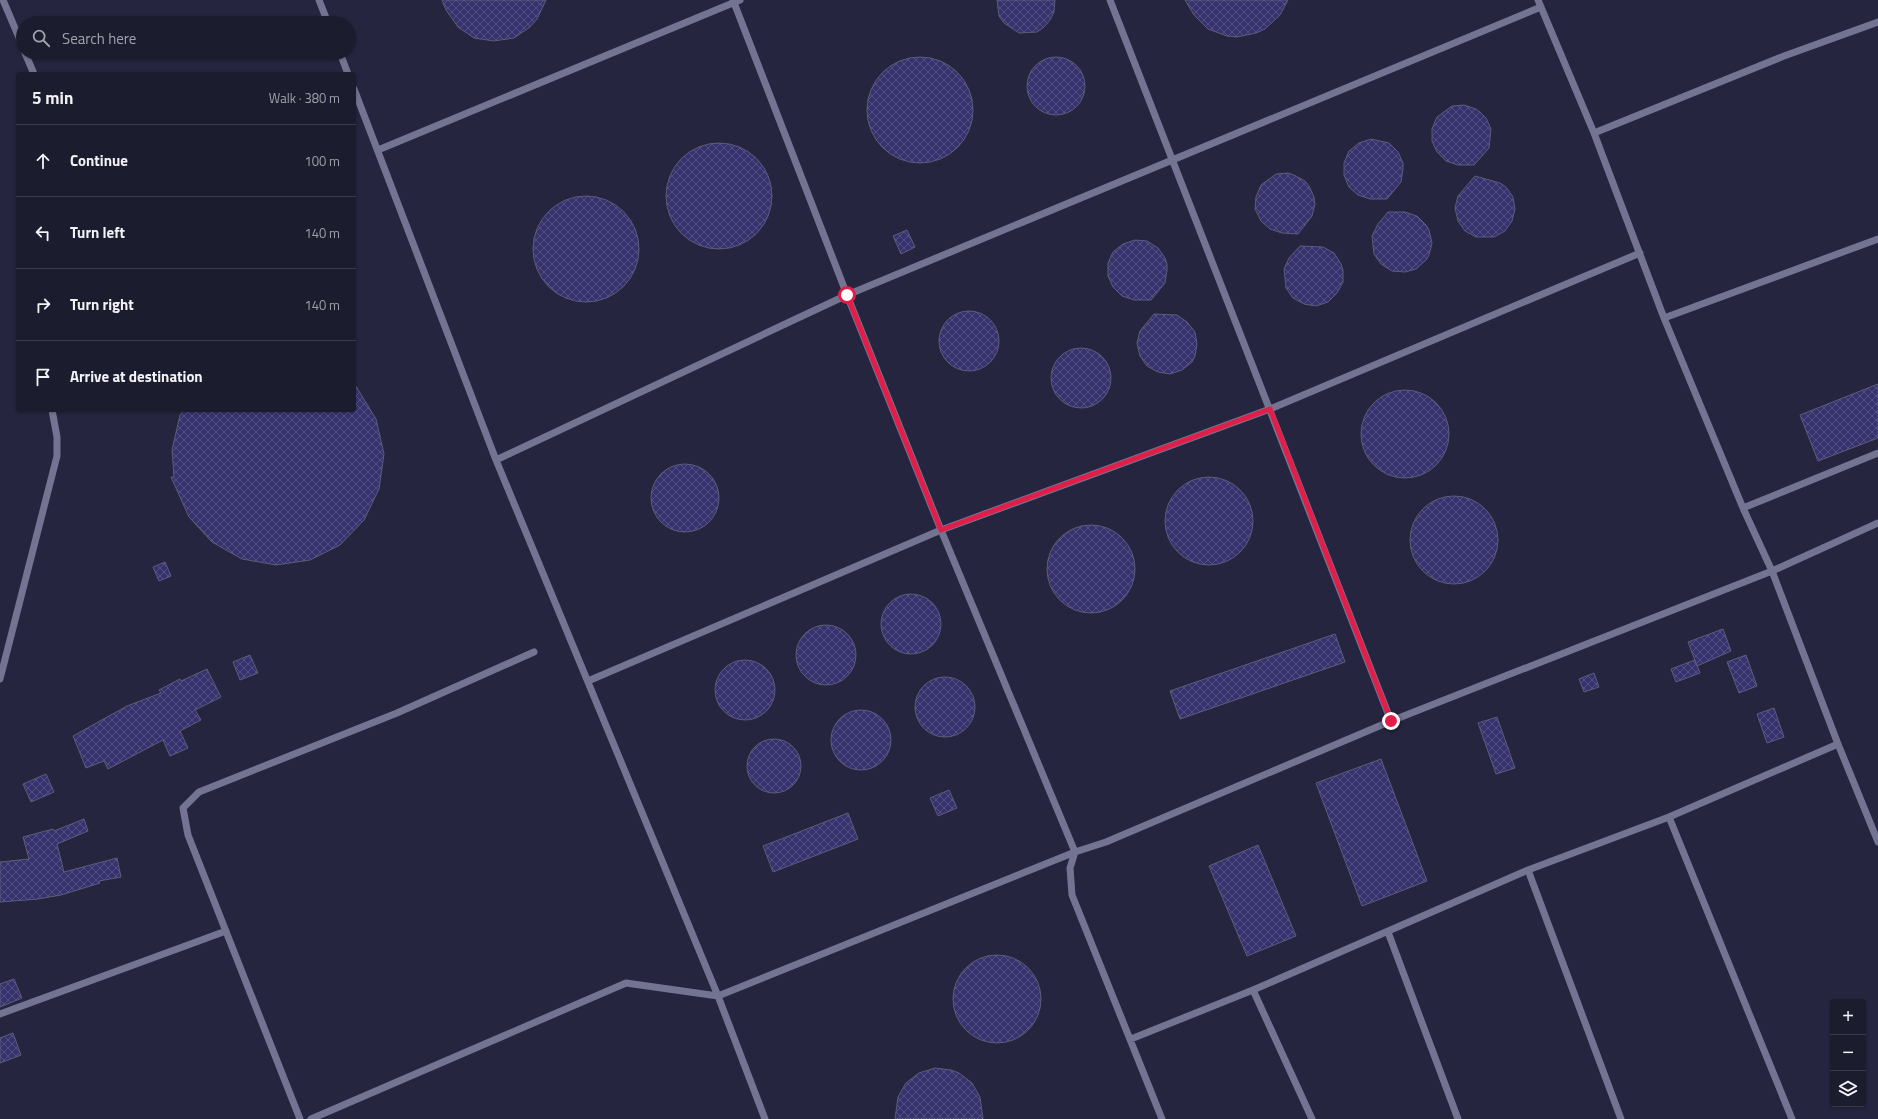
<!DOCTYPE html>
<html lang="en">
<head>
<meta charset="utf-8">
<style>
  :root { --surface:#1c1c2f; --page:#29293b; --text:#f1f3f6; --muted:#a0a1aa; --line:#3a3a4b }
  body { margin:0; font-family:"Titillium Web",sans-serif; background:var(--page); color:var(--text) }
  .controls { position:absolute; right:12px; bottom:12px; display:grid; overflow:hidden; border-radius:4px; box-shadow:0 1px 3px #0004 }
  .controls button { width:36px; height:36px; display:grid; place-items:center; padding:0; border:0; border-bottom:1px solid var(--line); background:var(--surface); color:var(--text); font:20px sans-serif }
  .stop { position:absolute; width:12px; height:12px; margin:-9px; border:3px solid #e11d48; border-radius:50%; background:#fff }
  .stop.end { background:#e11d48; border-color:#fff; box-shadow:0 1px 4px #0008 }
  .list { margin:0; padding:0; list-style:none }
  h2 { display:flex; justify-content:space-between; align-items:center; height:52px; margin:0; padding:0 16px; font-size:17px }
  h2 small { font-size:13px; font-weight:400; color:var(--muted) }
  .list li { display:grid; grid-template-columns:26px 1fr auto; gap:12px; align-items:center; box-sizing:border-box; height:72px; padding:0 16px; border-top:1px solid var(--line) }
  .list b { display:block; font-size:15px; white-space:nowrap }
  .list em { font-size:13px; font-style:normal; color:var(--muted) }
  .icon { flex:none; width:22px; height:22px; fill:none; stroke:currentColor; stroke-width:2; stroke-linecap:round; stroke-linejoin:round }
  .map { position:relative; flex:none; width:1878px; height:1119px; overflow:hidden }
  .search { position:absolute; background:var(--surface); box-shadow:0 1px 3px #0004; left:16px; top:16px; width:340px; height:44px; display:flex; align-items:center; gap:10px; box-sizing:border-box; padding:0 14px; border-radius:22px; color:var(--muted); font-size:15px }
  .panel { position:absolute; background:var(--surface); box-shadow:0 1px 3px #0004; left:16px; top:72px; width:340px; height:340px; border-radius:4px }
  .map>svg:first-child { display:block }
  .building { fill:url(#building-cross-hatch); stroke:#5c5d7a }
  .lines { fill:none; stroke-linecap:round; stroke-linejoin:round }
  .service { stroke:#737491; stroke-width:7 }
  .route { stroke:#e11d48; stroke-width:5 }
</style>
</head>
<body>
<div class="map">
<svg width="1878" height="1119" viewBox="0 0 1878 1119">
  <defs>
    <pattern id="building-cross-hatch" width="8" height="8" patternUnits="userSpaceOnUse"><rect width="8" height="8" fill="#36326e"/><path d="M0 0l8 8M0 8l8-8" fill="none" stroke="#535084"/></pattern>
  </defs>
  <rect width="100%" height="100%" fill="#26253f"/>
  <!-- building -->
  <path class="building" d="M 442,0 L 546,0 L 537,19 L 530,27 L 514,38 L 494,41 L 474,38 L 458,27 L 446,10 Z
    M 997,0 L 1055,0 L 1054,12 L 1050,20 L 1044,27 L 1037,32 L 1019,33 L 1004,23 L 999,16 Z
    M 1185,0 L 1288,0 L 1280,15 L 1265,29 L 1256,33 L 1237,37 L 1227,36 L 1208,29 L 1194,15 Z
    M1027 86a29 29 0 1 1 58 0a29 29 0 1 1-58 0Z
    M867 110a53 53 0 1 1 106 0a53 53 0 1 1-106 0Z
    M 1464,105 L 1476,109 L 1481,113 L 1486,118 L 1491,129 L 1489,148 L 1474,165 L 1458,165 L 1446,161 L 1437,152 L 1432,141 L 1432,129 L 1437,117 L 1452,106 Z
    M 1371,139 L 1389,143 L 1398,152 L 1403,163 L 1403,169 L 1401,182 L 1387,199 L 1370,199 L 1358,195 L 1349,187 L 1344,175 L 1344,163 L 1349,151 L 1359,143 Z
    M666 196a53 53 0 1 1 106 0a53 53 0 1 1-106 0Z
    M 1288,173 L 1294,175 L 1305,181 L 1309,186 L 1314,197 L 1315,204 L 1312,216 L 1298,234 L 1282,233 L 1270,229 L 1261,221 L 1255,209 L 1256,197 L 1261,185 L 1276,174 Z
    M 1475,176 L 1500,183 L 1506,187 L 1513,197 L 1515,209 L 1512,221 L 1505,231 L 1494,237 L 1476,237 L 1465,231 L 1458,221 L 1455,208 L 1458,196 Z
    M533 249a53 53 0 1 1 106 0a53 53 0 1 1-106 0Z
    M 1388,212 L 1405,212 L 1417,216 L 1426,225 L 1429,230 L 1432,243 L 1429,255 L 1426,260 L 1416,269 L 1405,272 L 1392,271 L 1381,264 L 1374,254 L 1372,236 L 1378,224 Z
    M 907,230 L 915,247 L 901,254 L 893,236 Z
    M 1135,240 L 1147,241 L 1158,248 L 1165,258 L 1167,264 L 1167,270 L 1165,283 L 1151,300 L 1134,300 L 1122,296 L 1113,287 L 1108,276 L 1108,263 L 1113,252 L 1123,244 Z
    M 1300,246 L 1323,247 L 1334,253 L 1341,264 L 1343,270 L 1343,282 L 1337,293 L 1328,302 L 1316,306 L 1304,304 L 1293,298 L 1286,288 L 1284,269 L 1289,258 Z
    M939 341a30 30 0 1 1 60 0a30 30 0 1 1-60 0Z
    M 1154,314 L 1177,315 L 1187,322 L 1195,332 L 1197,344 L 1195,356 L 1192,362 L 1182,370 L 1170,374 L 1158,372 L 1147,366 L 1140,356 L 1137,343 L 1140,331 Z
    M1051 378a30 30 0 1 1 60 0a30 30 0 1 1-60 0Z
    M 354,383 L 376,419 L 384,454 L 379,489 L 364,520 L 340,545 L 310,560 L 276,565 L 242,559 L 212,542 L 189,517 L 171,477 L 174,477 L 172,450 L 180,415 L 184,410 L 354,410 Z
    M 1878,384 L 1878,438 L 1818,461 L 1800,415 Z
    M1361 434a44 44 0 1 1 88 0a44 44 0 1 1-88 0Z
    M651 498a34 34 0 1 1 68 0a34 34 0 1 1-68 0Z
    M1165 521a44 44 0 1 1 88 0a44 44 0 1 1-88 0Z
    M1410 540a44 44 0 1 1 88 0a44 44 0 1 1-88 0Z
    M1047 569a44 44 0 1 1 88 0a44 44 0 1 1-88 0Z
    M 165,562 L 171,576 L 159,581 L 153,567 Z
    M881 624a30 30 0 1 1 60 0a30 30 0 1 1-60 0Z
    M796 655a30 30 0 1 1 60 0a30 30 0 1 1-60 0Z
    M 1723,629 L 1731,651 L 1697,666 L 1688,642 Z
    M 1335,634 L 1345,662 L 1180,719 L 1170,691 Z
    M 250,655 L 258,673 L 240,680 L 233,662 Z
    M 1746,655 L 1757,686 L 1739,693 L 1727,662 Z
    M 1695,660 L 1700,673 L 1676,682 L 1671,669 Z
    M715 690a30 30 0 1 1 60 0a30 30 0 1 1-60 0Z
    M 207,669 L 221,697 L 195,710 L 201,720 L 180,731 L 188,748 L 170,756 L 163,740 L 108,769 L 104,761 L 86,768 L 73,736 L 127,706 L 161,693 L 159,690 L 180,679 L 181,681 Z
    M 1594,673 L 1599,687 L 1584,692 L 1579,679 Z
    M915 707a30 30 0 1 1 60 0a30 30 0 1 1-60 0Z
    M 1774,708 L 1784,737 L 1767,743 L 1757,714 Z
    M831 740a30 30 0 1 1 60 0a30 30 0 1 1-60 0Z
    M 1497,717 L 1515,768 L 1496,774 L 1478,723 Z
    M747 766a27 27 0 1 1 54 0a27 27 0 1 1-54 0Z
    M 1381,759 L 1427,881 L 1362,906 L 1316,783 Z
    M 46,774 L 54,792 L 31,802 L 23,784 Z
    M 949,790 L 957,808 L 938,816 L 930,798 Z
    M 848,813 L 858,839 L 773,872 L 763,846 Z
    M 84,819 L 88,831 L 57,844 L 64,872 L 117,858 L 121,877 L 99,881 L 100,883 L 61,895 L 38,899 L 0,902 L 0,862 L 29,859 L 23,837 L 53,829 L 54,831 Z
    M 1258,845 L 1296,936 L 1247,956 L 1209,866 Z
    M953 999a44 44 0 1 1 88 0a44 44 0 1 1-88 0Z
    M 14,979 L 22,998 L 0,1007 L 0,984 Z
    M 13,1033 L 21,1055 L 0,1063 L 0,1038 Z
    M 935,1068 L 951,1070 L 959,1073 L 972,1083 L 980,1097 L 983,1119 L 895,1119 L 898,1097 L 906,1083 L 919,1073 Z"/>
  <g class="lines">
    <!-- service -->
    <path class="service" d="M 3,0 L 23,47
      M 319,0 L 328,23
      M 733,0 L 847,295 L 941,530 L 1075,852 L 1070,868 L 1072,895 L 1162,1119
      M 1110,0 L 1391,721
      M 1538,0 L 1594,133 L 1664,318 L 1743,508 L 1772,571 L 1878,523
      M 25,53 L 34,74
      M 340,53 L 348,74
      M 354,89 L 496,460 L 718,996 L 765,1119
      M 1594,133 L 1784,56 L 1878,22
      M 378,150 L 740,0
      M 1664,318 L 1878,239
      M 496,460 L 847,295 L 1541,7
      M 1743,508 L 1878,453
      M 0,679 L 57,456 L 57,437 L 52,410
      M 588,681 L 941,530 L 1270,409 L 1640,253
      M 1669,817 L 1792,1119
      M 1528,870 L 1621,1119
      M 1388,932 L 1458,1119
      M 1253,990 L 1312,1119
      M 0,1014 L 226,931
      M 1131,1039 L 1253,990 L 1528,870 L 1669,817 L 1838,744
      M 300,1119 L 188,835 L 183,808 L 199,792 L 397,713 L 534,652
      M 311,1119 L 626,983 L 718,996 L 1075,852 L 1106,842 L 1391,721 L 1772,571 L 1838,744 L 1878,842"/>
  </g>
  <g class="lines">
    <!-- route -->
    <path class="route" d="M 847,295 L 941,530 L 1270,409 L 1391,721"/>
  </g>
</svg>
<div class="controls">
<button>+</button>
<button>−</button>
<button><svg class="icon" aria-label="layers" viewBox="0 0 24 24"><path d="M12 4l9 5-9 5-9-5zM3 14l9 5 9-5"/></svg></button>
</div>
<div class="stop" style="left:847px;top:295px"></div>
<div class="stop end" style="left:1391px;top:721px"></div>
<div class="search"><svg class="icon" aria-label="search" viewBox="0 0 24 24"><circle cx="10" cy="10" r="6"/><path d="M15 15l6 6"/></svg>Search here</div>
<section class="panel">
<h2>5 min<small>Walk · 380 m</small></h2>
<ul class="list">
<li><svg class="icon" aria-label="ahead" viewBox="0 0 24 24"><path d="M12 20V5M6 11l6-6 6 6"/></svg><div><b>Continue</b></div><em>100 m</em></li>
<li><svg class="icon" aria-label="left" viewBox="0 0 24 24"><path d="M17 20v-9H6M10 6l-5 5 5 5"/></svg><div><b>Turn left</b></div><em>140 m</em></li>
<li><svg class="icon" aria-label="right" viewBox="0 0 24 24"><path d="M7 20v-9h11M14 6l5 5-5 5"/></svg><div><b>Turn right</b></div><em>140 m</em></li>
<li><svg class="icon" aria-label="arrive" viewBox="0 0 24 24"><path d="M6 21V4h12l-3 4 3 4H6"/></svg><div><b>Arrive at destination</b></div></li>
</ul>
</section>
</div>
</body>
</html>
